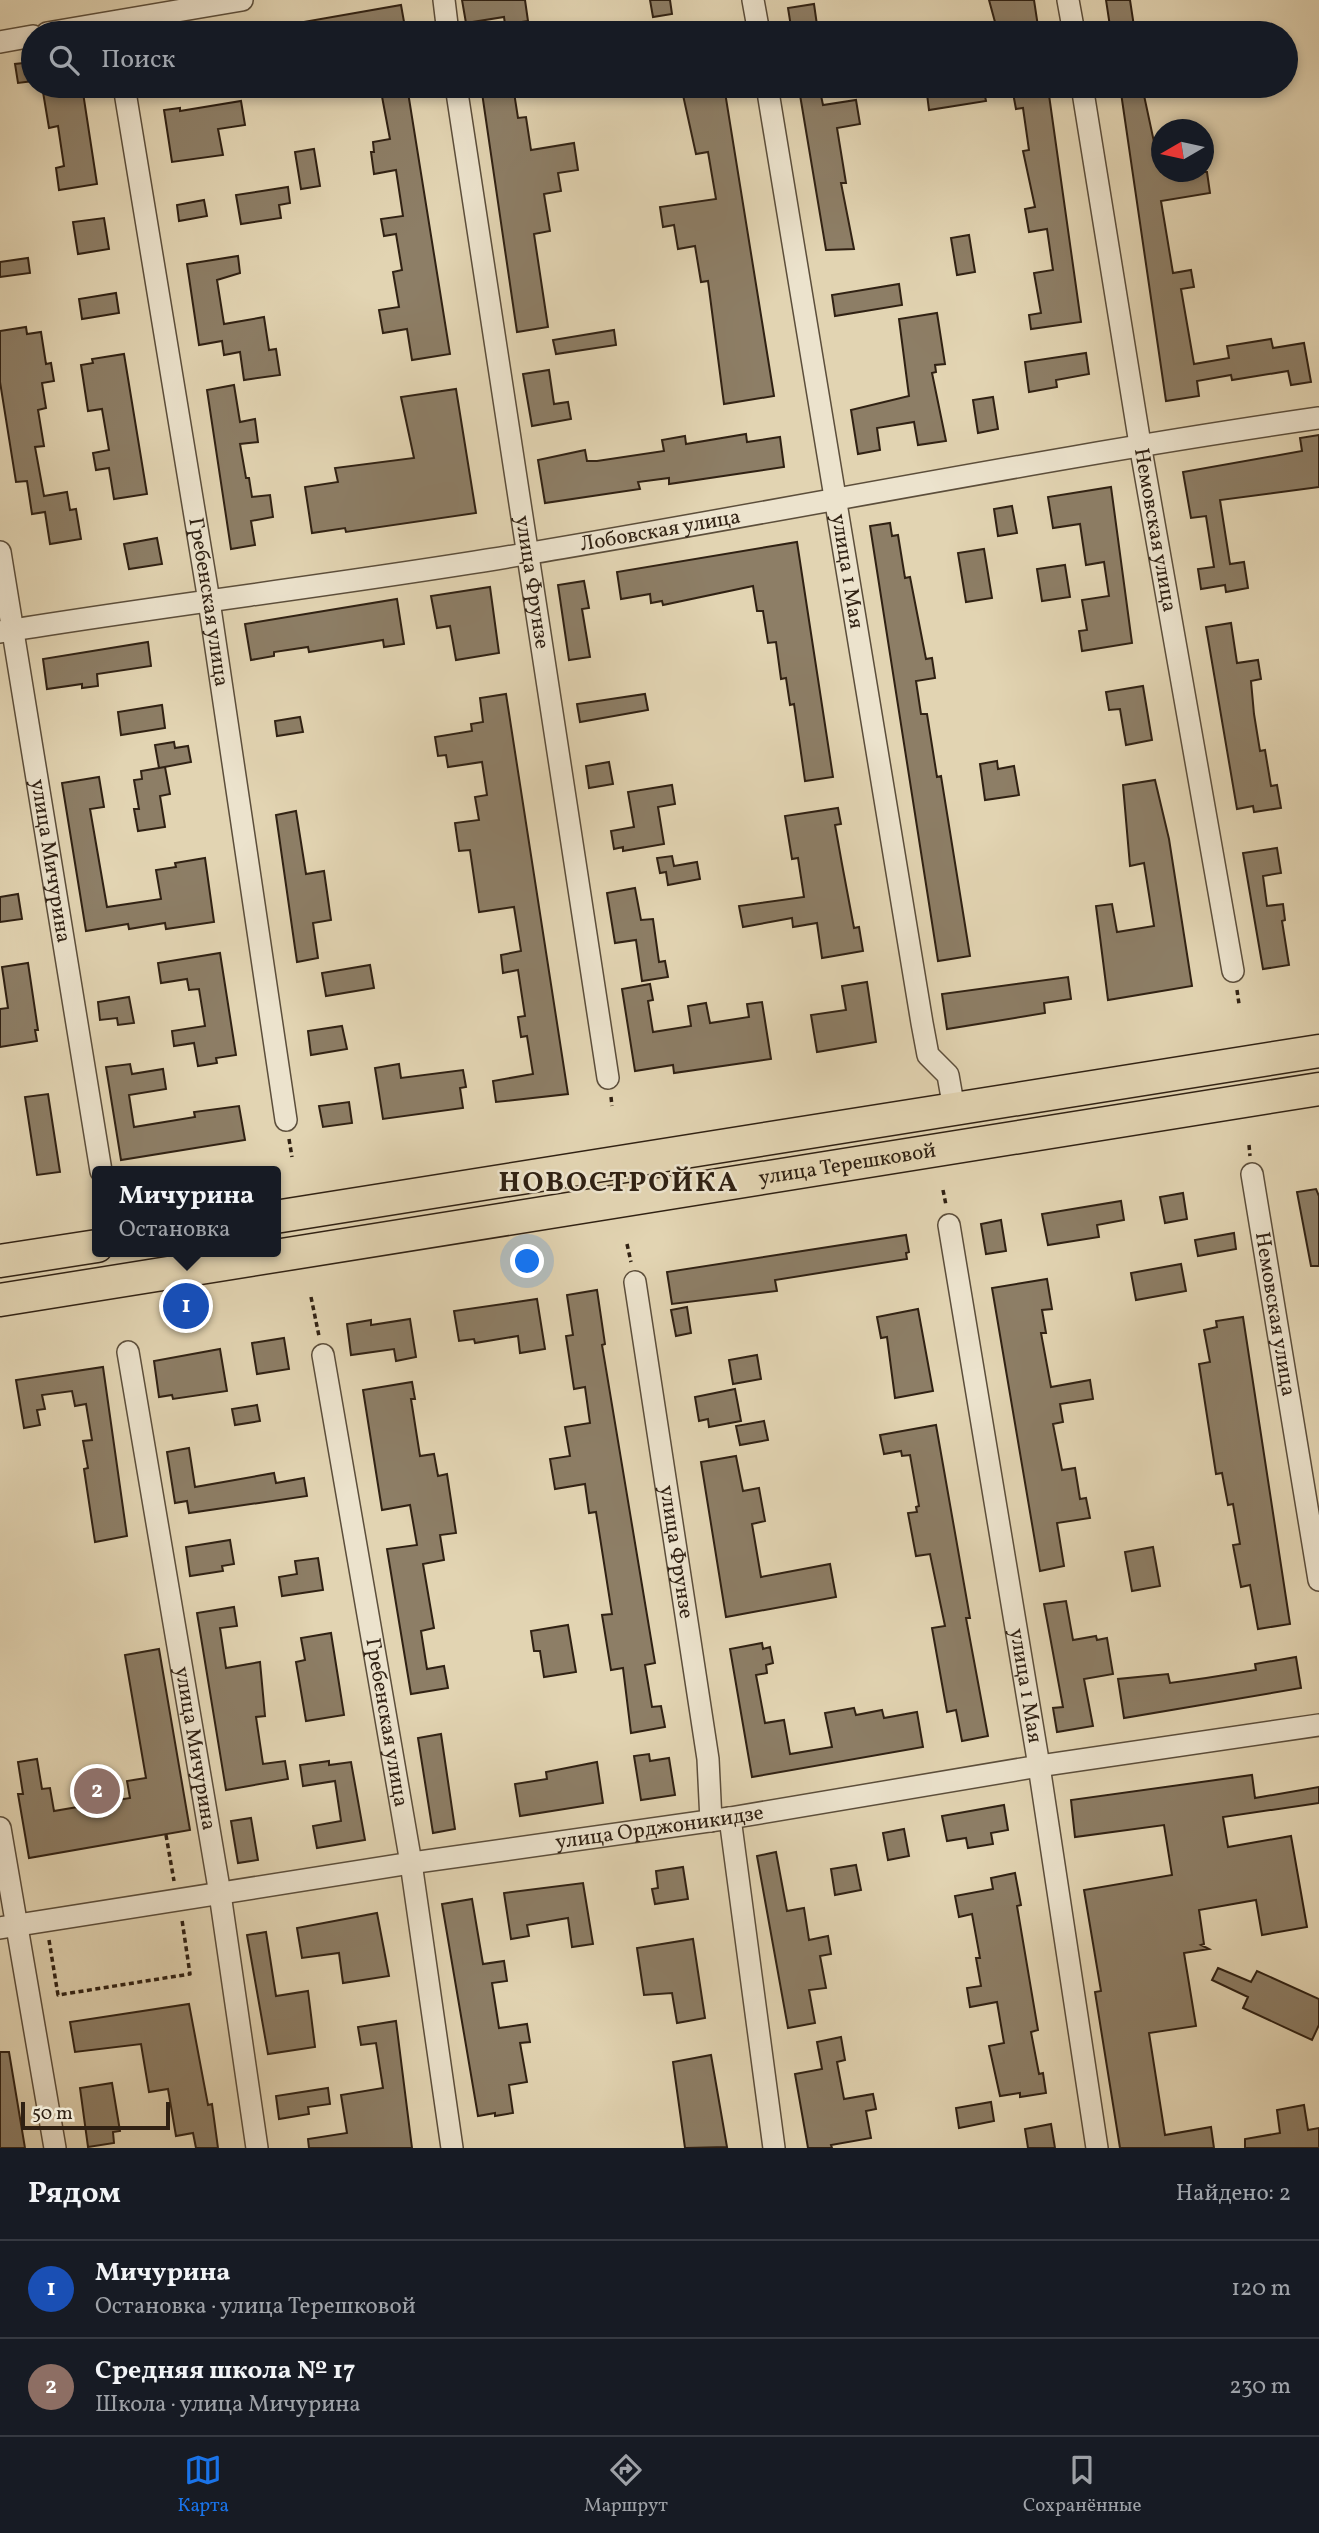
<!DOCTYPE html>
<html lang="ru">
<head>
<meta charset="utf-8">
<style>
	body { margin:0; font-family:Vollkorn,serif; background:#242831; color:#f1f3f6 }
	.compass { position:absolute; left:1151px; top:119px; width:63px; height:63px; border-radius:50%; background:#171b24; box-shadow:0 4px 10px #0003; rotate:261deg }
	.scale { position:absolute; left:21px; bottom:18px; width:149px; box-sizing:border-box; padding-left:7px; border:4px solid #302113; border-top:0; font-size:19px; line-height:24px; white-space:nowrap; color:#302113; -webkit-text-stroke:5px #ece3cd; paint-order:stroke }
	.you { position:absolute; left:528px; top:1262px; width:24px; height:24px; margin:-18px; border:5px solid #fff; border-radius:50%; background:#1a73e8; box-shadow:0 0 0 10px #1a73e833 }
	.badge { display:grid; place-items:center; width:46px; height:46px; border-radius:50%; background:#1a73e8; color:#fff; font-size:23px; font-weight:700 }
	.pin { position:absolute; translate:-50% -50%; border:4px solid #fff; box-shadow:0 2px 7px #0006 }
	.popup { position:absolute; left:92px; top:1166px; width:189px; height:91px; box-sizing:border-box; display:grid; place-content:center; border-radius:7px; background:#171b24; filter:drop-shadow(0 2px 5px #0005); font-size:23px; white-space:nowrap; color:#9ea1a6 }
	.popup b { font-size:26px; color:#f1f3f6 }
	.popup::after { content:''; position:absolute; left:50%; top:100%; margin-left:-14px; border:14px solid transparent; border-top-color:#171b24 }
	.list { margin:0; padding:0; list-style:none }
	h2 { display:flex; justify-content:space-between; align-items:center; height:91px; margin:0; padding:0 28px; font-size:30px }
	h2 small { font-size:23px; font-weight:400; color:#9ea1a6 }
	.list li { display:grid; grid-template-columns:46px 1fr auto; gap:21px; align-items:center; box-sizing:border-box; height:98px; padding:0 28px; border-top:2px solid #363941 }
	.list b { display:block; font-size:26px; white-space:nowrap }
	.list p { margin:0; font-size:23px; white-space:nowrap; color:#9ea1a6 }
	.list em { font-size:23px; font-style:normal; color:#9ea1a6 }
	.icon { flex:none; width:38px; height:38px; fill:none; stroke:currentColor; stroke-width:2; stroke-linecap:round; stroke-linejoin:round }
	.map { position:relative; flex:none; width:1319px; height:2148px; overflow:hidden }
	.search { position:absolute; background:#171b24; box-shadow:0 4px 10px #0003; left:21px; right:21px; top:21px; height:77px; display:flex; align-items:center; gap:18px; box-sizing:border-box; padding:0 24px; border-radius:38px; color:#9ea1a6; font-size:26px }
	.sheet { height:287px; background:#171b24 }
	nav { display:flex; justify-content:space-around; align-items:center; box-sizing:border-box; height:98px; border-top:2px solid #363941; background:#171b24; font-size:19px; color:#9ea1a6 }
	nav a { display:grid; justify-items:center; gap:4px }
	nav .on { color:#1a73e8 }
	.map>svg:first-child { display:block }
</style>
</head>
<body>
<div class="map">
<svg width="1319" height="2148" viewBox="0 0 1319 2148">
	<rect width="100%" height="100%" fill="#e2d4b2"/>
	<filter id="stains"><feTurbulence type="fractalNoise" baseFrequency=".00286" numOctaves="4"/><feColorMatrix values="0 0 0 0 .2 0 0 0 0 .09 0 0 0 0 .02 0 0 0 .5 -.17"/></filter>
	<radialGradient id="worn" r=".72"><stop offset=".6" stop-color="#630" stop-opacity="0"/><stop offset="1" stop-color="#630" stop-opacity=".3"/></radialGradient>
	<path fill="#8d7e66" stroke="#302113" stroke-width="2" d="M462,0h63l3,21 -7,1 1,6 -16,3 -2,-14 -38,6z
		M650,0h20l2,14 -19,3z
		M989,0h45l5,33h-41z
		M1106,0h24l5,33h-24z
		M814,4l4,28 -26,1 -4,-25z
		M401,5l5,28h-113l-1,-9z
		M33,62v19l-15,2 -3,-19z
		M42,86h40l15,98 -38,6 -3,-22 8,-2 -6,-40 -9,2z
		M380,86h27l43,268 -38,6 -5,-31 -24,4 -4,-23 20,-3 -6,-35 9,-2 -6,-36 -12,2 -3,-17 22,-3 -7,-46 -22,4 -3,-22h3l-1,-10 17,-3z
		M481,86h32l5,32 8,-1 5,33 43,-7 4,27 -20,3 3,18 -17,3 6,37 -16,3 14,93 -31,5z
		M681,86h43l50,310 -50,8 -16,-123 -7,1 -6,-36 -17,3 -4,-24 -11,2 -3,-20 56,-8 -8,-47 -12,2z
		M819,86l4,19 33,-5 4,24 -23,4 9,55h-5l13,66 -28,1 -27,-161z
		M926,86h57l3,15 -57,9z
		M1120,86h22l12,56 7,-1v31h46l3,21 -49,8 12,72 18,-3 3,17 -13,2 13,75 35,-6 -2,-12 44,-7 2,9 31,-5 7,39 -20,3 -3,-14 -56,9 -1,-5 -34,6 2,15 -33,5z
		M1048,88l33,234 -50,7 -2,-14 12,-2 -7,-40 19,-3 -6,-41 -18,3 -4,-23 10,-2 -12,-56 6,-1 -6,-42 -7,1 -3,-16z
		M241,101l4,24 -27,4 5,26 -51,7 -8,-52 16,-2v3z
		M314,149l6,37 -19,3 -6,-37z
		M288,187l2,16 -11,2 2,13 -40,6 -5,-29z
		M204,200l3,16 -28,5 -2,-16z
		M104,218l5,31 -31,5 -5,-32z
		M969,235l6,37 -18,3 -6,-37z
		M238,256l2,17 -23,7 7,44 40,-7 5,33 7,-1 4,26 -36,5 -4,-28 -16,3 -2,-14 -23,4 -12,-81z
		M28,258l2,15 -30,4v-15z
		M899,284l3,21 -67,11 -3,-21z
		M116,293l3,20 -37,6 -3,-20z
		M937,313l8,51 -10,1 1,7 -4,1 14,68 -28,4 -4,-23 -37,6 3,22 -22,4 -7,-44 58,-14 -10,-77z
		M26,327l1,7 14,-2 5,32 5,-1 3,18 -12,2 4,25 -8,2 6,36 -9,1 9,49 23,-4 3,18 6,-1 5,30 -31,5 -5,-32 -13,2 -5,-33 -11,1 -16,-100v-51z
		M614,330l2,15 -60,9 -3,-14z
		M1086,353l3,21 -33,6 1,7 -28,5 -4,-30z
		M124,354l23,140 -33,5 -5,-31 -13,2 -3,-17 16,-3 -7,-41 -14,2 -7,-46 12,-2 -1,-4z
		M549,370l5,34 14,-2 3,17 -39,7 -9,-52z
		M234,385l6,37 15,-3 3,23 -18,2 6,34h3l3,19 18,-2 3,22 -22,4 4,24 -24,4 -24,-159z
		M456,389l20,124 -130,19 -1,-4 -33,5 -7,-46 33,-5 -3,-14 79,-10 -13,-61z
		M993,397l5,32 -20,4 -5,-33z
		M746,434l1,8 33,-5 4,30 -115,17v-6l-31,4 2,7 -95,14 -7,-43 47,-10 2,11h10l67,-10 -2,-11 23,-4 1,8z
		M1319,435v52l-99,13 10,64 14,-2 4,26 -22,4 -1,-7 -24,4 -3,-20 16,-2 -8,-51 -15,2 -8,-46 119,-21 -2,-13z
		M1111,487l21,156 -50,8 -3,-20 8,-1 -5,-30 27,-4 -5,-34 -18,3 -6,-41 -27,4 -5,-31z
		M1012,506l5,27 -19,3 -4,-27z
		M890,523l2,13 6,-1 7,43 5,-1 16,82 6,-1 3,20 -19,3 5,33h6l10,63 4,-1 29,180 -32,5 -68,-435z
		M157,538l5,26 -33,5 -5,-25z
		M797,542l36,235 -28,4 -11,-77 -4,1 -4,-27 -5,1 -5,-37 -8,1 -5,-32h-6l-4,-25 -90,19 -1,-4 -11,2 -1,-9 -29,5 -4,-27z
		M984,549l8,49 -26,4 -8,-49z
		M1065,565l5,32 -28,4 -5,-32z
		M584,581l5,27 -7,1 8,48 -21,3 -11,-75z
		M490,587l9,66 -43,7 -6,-34 -13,2 -6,-32z
		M397,599l7,45 -20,3 -1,-7 -74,12 -1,-5 -34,5v4l-23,4 -6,-36z
		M1231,623l6,40 21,-3 3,19 -10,2 3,33 6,37 5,-1 6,36 6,-1 4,23 -27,4 -1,-6 -16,3 -31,-182z
		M148,642l3,24 -54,8 1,12 -16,2v-4l-35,5 -4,-30z
		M1143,686l9,54 -26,5 -6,-36 -11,1 -3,-18z
		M506,694l62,400 -72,8 -3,-21 40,-7 -6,-38 -6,1 -3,-20 7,-1 -7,-46 -15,3 -2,-18 20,-4 -7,-44 -35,5 -9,-62 -11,1 -4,-28 24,-3 -4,-23 12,-2 -5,-33 -34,5 -2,-12 -8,1 -3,-19 37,-6 -1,-7 12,-2 -3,-24z
		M645,694l3,16 -68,12 -3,-18z
		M162,705l3,23 -44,7 -3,-23z
		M300,717l3,15 -26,4 -2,-15z
		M174,742l1,6 13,-2 3,16 -32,6 -4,-23z
		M997,761l1,8 16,-3 5,29 -34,5 -5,-36z
		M609,762l4,22 -24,4 -3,-22z
		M165,767l5,27 -10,2 5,31 -27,4 -4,-22h5l-5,-29 8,-1 -1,-8z
		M99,777l5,30 -14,2 17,98 54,-8 -5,-29 20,-3 -1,-4 30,-5 9,64 -48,7 -1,-6 -36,6 -1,-5 -42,7 -24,-148z
		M1155,780l14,59 23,147 -84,14 -12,-94 16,-2 5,28 37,-6 -10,-63 -14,3 -7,-81z
		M672,785l3,19 -17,3 6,37 -41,7v-4l-9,2 -3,-18 23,-4 -6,-35z
		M838,808l3,16 -6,1 7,39 12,64 5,-1 4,24 -41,7 -5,-35 -24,4 -1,-9 -49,9 -4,-21 65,-9 -6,-39 -6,1 -7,-43z
		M296,811l10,63 18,-3 7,49 -18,3 5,35 -21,4 -21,-147z
		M1277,848l4,25 -18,3 4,30 16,-2 2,16 -3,1 7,44 -26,4 -20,-116z
		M672,856l2,10 23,-4 3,17 -32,6 -2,-13 -6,1 -3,-15z
		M635,888l6,32 12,-1 6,43 6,-1 3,16 -26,4 -6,-41 -21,3 -8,-50z
		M18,894l4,25 -22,3v-25z
		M220,953l16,102 -20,3 1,5 -19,3 -4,-23 -20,3 -2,-15 33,-5 -6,-37 -10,1 -2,-11 -26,4 -3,-20z
		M28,963l10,67h-3l2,11 -37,6v-38l8,-1 -6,-41z
		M370,965l4,23 -48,8 -4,-23z
		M1068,977l3,22 -27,4 1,10 -98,16 -5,-35z
		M867,982l9,60 -59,10 -6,-37 35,-5 -4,-24z
		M650,984l3,16 -5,1 5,31 38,-6 -3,-20 18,-3 4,20 39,-6 -2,-13 15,-2 9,57 -97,14 -1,-8 -38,6 -13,-82z
		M129,997l5,26 -16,2 -1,-7 -17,2 -2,-18z
		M342,1026l5,23 -36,6 -3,-24z
		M130,1064l2,10 31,-5 3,20 -37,6 5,32 61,-10 -1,-5 45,-6 6,34 -124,20 -15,-93z
		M399,1064l2,14 62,-8 3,17 -6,1 3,20 -80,11 -8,-51z
		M48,1094l12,78 -23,3 -12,-78z
		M349,1102l3,21 -29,4 -4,-21z
		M1316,1189l3,7v70h-8l-14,-74z
		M1183,1193l4,26 -22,4 -5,-26z
		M1121,1201l3,19 -27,5 2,12 -51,8 -6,-31z
		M1001,1220l5,31 -20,3 -5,-30z
		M1234,1233l2,16 -38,7 -3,-16z
		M906,1235l3,17 -3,1 1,6 -132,21 2,11 -105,13 -5,-32z
		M1181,1264l5,27 -50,9 -5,-27z
		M1047,1279l5,30 -10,1 4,23h-5l10,54 39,-7 3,19 -33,5 3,18 -10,2 9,46 13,-2 5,31 6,-1 4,20 -33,5 7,43 -24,5 -48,-283z
		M597,1290l8,54 -3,1 53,318 -10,2 7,42 9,-1 4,21 -34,6 -8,-65 -12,2 -9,-55 10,-1 -16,-102 -7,1 -4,-29 -30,5 -5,-30 20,-3 -5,-29 25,-4 -5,-36 -11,2 -8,-53 7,-1 -6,-40z
		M537,1299l8,50 -25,4 -2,-17 -43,7 -1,-4 -15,2 -5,-30z
		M687,1307l4,26 -15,3 -5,-26z
		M918,1309l15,82 -38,7 -8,-61 -6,1 -4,-21z
		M1243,1317l47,307 -32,5 -8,-44 -9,2 -8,-42 7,-1 -7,-40 -5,1 -6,-32 -6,1 -17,-110 11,-2 -6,-32 13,-3 -1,-6z
		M410,1319l6,38 -20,4 -2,-12 -43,6 -4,-31 24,-4v5z
		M284,1338l5,31 -32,5 -5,-31z
		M220,1349l7,42 -54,8 -1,-4 -13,2 -5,-36z
		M757,1355l4,24 -28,5 -4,-24z
		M103,1367l24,169 -32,6 -11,-73 4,-1 -5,-27 9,-1 -6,-36 -11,2 -3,-15 -30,4 3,14 -8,1 3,15 -16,3 -8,-48z
		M412,1382l3,17h-4l9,57 14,-2 4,22 9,-2 9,59 -16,2 4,25 -21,4 11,64 -13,3 6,38 17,-3 4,22 -37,6 -24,-145 30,-4 -7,-40 -28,5 -19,-120z
		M735,1389l6,32 -32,6 -1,-8 -9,2 -4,-24z
		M257,1405l3,16 -25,4 -3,-16z
		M764,1421l4,19 -28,5 -4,-19z
		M936,1425l34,193h-4l22,118 -26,5 -6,-31 -9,2 -15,-84 13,-2 -15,-72 -14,2 -8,-43 9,-1 -1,-5 3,-1 -9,-51 -8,1 -1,-5 -17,3 -4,-19z
		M189,1448l6,39 79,-14 2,10 28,-5 3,18 -118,17 -2,-12 -12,2 -8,-51z
		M736,1456l7,35 16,-3 6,33 -13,3 9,53 69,-13 6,33 -110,20 -25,-155z
		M230,1540l4,24 -12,2 1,5 -33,5 -4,-29z
		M1153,1547l7,39 -28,5 -7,-39z
		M318,1558l5,32 -41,6 -3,-19 18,-3 -2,-13z
		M1066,1601l7,39 23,-4 1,4 10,-2 6,36 -29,5 9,47 -36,6 -4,-24 10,-1 -19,-103z
		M234,1607l3,19 -17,2 6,40 34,-6 5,54 -9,1 7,47 22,-3 3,18 -62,11 -29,-177z
		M568,1625l8,47 -32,5 -4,-26h-6l-3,-20z
		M331,1633l13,82 -38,6 -10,-59 9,-2 -4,-22z
		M762,1643l1,6 7,-2 3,16 -7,2 1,8 -11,2 9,48 19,-3 6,34 42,-7 -7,-34 29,-5 2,7 26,-5 2,8 33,-6 6,35 -171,30 -22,-128z
		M159,1649l31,181 -161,28 -11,-64h5l-5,-32 19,-3 5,30 8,-1 4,23 76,-13 -3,-17 19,-3 -21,-123z
		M1296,1657l5,31 -177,30 -6,-39 50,-5 2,9 36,-5 50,-8 -1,-6z
		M441,1734l14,95 -22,4 -15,-95z
		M649,1754l1,7 19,-3 6,37 -34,5 -7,-44z
		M329,1761v4l22,-3 14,78 -48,8 -4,-22 28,-5 -6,-40 -32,5 -3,-21z
		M597,1762l6,41 -83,13 -5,-32 32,-5 -1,-7z
		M1252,1775l3,23 64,-11v16l-96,14 5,30 63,-11 16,91 -45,8 -6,-35 -57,10 5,34 -3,1 8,4 -25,4 12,73 -47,7 16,102 46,-8 3,21h-94l-25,-156 6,-1 -17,-101 88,-15 -8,-50 -89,12 -4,-37z
		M1004,1805l4,25 -17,3 2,11 -25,4 -2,-10 -19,3 -5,-25z
		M251,1818l7,42 -20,3 -7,-42z
		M904,1829l5,27 -21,4 -5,-27z
		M776,1852l11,59 17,-3 5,32 19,-4 3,18 -11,2 6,32 -17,2 6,33 -27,5 -31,-172z
		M856,1865l5,25 -26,5 -4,-26z
		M683,1867l5,32 -33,5 -3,-15 6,-1 -2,-17z
		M1015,1873l6,32 -4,1 21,124 -7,2 8,42 4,-1 3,20 -26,4v-4l-20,3 -11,-50 15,-3 -7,-41 -27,5 -3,-19 14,-2 -5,-28h4l-8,-44 -13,3 -4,-21 38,-7 -2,-11z
		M583,1883l10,61 -21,3 -4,-29 -41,7 2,11 -18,3 -7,-46z
		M472,1899l11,65 21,-3 3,20 -15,2 7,45 28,-4 3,18 -10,1 7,39 -18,3 4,28 -18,3v-3l-17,3 -36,-212z
		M377,1913l12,63 -46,7 -4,-30 -37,5 -5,-30z
		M266,1932l10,64 32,-5 7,56 -47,7 -21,-119z
		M693,1939l12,79 -28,5 -5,-30 -28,2 -7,-47z
		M1218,1968l33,14 6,-11 62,28v26l-7,15 -69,-32 5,-11 -36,-17z
		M189,2004l19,101 4,-1 6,44h-22l-3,-15 -17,3 -8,-47 -19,3 -8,-48 -66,8 -5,-30z
		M396,2021l16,127h-103l-1,-9 39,-6 -6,-38 42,-7 -7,-45 -15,2 -3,-18z
		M841,2037l4,23 -8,2 7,37 29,-5 3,15 -10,2 5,27 -40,7 1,3h-24l-13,-74 27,-5 -5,-27z
		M0,2052h9l16,96h-25z
		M711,2055l16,92 -42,1 -12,-86z
		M112,2083l8,48 -7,1 1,11 -26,4 -8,-59z
		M328,2088l2,16 -22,3 1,7 -30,5 -3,-23z
		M991,2102l3,19 -35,7 -3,-20z
		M1304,2105l4,25 11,-2v20h-74v-9l35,-6 -3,-23z
		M1051,2124l4,24h-27l-3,-19z"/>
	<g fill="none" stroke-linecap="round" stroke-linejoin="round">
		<g stroke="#5c4e3b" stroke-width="24">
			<g id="minor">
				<path d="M444,0l4,33"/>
				<path d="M753,0l6,33"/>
				<path d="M1068,0l6,33"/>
				<path d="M47,33l195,-33"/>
				<path d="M0,42l33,-6"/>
				<path id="s1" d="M124,86l85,515 77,519"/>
				<path id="s2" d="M456,86l152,992"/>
				<path id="s3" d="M767,86l155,937 6,32 20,20 6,34"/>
				<path id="s4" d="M1082,86l58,358 93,527"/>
				<path id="s5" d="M0,552l101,619"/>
				<path id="s6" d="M0,632c177,-29 355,-49 531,-79 263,-44 524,-97 788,-135"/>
				<path id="s7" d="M1252,1174l67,406"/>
				<path id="s8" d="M949,1225l90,541 58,382"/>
				<path id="s9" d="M635,1282l73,477 3,62"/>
				<path id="s10" d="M128,1352l92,542 37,254"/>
				<path id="s11" d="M323,1355l88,508 41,285"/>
				<path d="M730,1818l44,330"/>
				<path d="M0,1828l55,320"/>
				<path id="s12" d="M0,1928l411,-65 319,-45 309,-52 280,-41"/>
			</g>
		</g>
		<g stroke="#302113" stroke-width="35">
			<g id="primary">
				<path d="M275,1217l1044,-166"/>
				<path d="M0,1261l97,-15"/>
				<path id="s13" d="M0,1300l1319,-211"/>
			</g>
		</g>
		<path stroke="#302113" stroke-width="3.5" stroke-dasharray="5 3.5" stroke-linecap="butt" d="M1237,990l2,14
			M611,1097l1,9
			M289,1139l3,18
			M1249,1145l1,11
			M943,1190l3,15
			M627,1244l4,18
			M311,1297l8,39
			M166,1835l8,46
			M49,1940l9,55 132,-21 -8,-54"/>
		<use href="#minor" stroke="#ece3cd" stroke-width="21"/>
		<use href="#primary" stroke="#e2d4b2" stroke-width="32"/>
	</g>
	<g text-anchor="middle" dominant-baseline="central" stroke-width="5" stroke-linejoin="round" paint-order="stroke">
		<g font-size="21" fill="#302113" stroke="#ece3cd">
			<text stroke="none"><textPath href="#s4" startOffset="450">Немовская улица</textPath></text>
			<text stroke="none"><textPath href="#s6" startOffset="668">Лобовская улица</textPath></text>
			<text stroke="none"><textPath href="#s3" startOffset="492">улица 1 Мая</textPath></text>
			<text stroke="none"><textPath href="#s2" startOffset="502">улица Фрунзе</textPath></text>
			<text stroke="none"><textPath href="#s1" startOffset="523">Гребенская улица</textPath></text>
			<text stroke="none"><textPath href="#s5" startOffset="313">улица Мичурина</textPath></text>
			<text stroke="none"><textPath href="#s13" startOffset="858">улица Терешковой</textPath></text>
			<text stroke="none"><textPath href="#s7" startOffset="142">Немовская улица</textPath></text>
			<text stroke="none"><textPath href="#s9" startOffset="273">улица Фрунзе</textPath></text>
			<text stroke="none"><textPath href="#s8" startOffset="467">улица 1 Мая</textPath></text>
			<text stroke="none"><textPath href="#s11" startOffset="373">Гребенская улица</textPath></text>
			<text stroke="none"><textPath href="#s10" startOffset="402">улица Мичурина</textPath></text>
			<text stroke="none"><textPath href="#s12" startOffset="667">улица Орджоникидзе</textPath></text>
		</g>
		<g font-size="28" font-weight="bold" letter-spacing="2" fill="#302113" stroke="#ece3cd">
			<text x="619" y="1183">НОВОСТРОЙКА</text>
		</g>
	</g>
	<rect width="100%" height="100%" filter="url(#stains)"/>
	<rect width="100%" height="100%" fill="url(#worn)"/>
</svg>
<svg class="compass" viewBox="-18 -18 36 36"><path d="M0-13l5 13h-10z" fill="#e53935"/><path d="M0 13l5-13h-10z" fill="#9ea1a6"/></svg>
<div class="scale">50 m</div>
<div class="you"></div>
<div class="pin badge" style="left:186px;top:1306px;background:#1a4fb4">1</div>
<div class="popup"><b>Мичурина</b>Остановка</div>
<div class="pin badge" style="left:97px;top:1791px;background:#8d6e63">2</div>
<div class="search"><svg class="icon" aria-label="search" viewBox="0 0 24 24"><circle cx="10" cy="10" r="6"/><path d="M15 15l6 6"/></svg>Поиск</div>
</div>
<section class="sheet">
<h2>Рядом<small>Найдено: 2</small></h2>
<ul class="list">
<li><span class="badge" style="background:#1a4fb4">1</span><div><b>Мичурина</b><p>Остановка · улица Терешковой</p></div><em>120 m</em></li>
<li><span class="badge" style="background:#8d6e63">2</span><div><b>Средняя школа № 17</b><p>Школа · улица Мичурина</p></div><em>230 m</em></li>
</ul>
</section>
<nav>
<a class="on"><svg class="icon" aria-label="map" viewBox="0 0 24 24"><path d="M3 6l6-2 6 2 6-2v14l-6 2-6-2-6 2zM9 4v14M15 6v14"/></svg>Карта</a>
<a><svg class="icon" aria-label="directions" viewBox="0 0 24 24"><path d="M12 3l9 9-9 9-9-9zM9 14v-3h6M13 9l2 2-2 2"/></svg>Маршрут</a>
<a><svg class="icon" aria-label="saved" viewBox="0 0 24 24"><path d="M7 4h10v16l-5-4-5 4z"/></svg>Сохранённые</a>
</nav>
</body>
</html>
